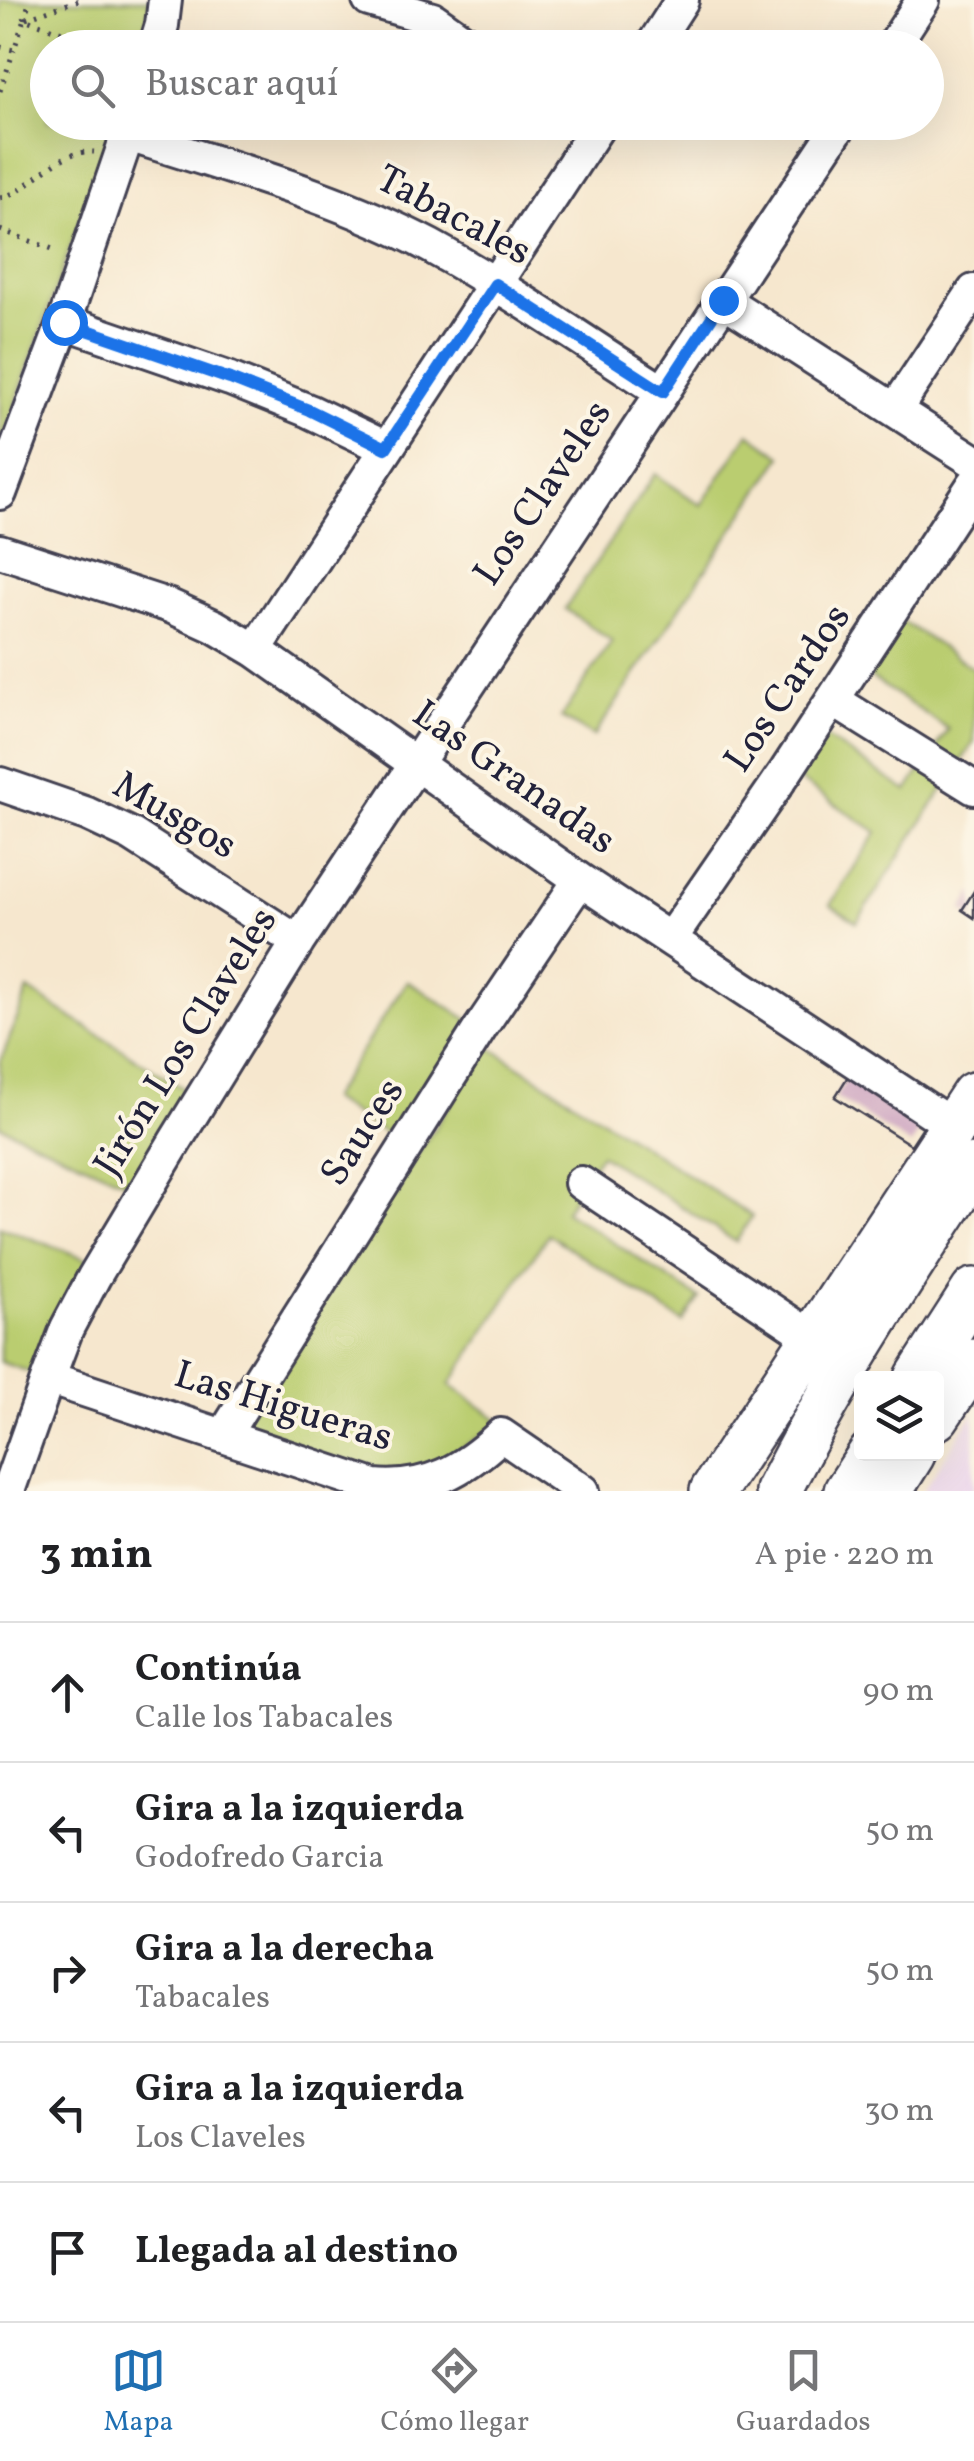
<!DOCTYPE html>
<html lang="es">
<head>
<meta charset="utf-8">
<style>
	body { margin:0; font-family:Vollkorn,serif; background:#f6f6f6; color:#202124 }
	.controls { position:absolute; right:30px; bottom:30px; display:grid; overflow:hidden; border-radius:10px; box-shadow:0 10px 40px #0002 }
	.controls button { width:90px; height:90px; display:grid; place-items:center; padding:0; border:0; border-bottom:2px solid #e0e0e0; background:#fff; color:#202124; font:50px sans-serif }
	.stop { position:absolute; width:30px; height:30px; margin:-22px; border:8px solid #1a73e8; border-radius:50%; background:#fff }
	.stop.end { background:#1a73e8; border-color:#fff; box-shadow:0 2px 10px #0008 }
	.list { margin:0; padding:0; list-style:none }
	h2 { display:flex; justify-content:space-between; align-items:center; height:130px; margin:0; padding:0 40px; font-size:42px }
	h2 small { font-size:32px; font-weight:400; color:#757577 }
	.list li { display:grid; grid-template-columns:65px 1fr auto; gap:30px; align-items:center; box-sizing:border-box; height:140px; padding:0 40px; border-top:2px solid #e0e0e0 }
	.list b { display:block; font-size:38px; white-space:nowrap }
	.list p { margin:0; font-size:32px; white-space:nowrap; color:#757577 }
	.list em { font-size:32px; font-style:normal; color:#757577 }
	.icon { flex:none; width:55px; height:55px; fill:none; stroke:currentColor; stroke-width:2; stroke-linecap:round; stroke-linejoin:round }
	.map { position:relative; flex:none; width:974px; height:1491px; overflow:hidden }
	.search { position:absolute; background:#fff; box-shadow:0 10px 40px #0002; left:30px; right:30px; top:30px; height:110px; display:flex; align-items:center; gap:25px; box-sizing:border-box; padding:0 35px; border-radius:55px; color:#757577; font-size:38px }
	.sheet { height:830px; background:#fff }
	nav { display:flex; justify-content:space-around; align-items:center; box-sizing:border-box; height:140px; border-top:2px solid #e0e0e0; background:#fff; font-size:28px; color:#757577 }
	nav a { display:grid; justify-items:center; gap:5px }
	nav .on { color:#1f6fb2 }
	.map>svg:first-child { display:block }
</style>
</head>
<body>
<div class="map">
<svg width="974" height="1491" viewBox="0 0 974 1491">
	<rect width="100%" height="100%" fill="#fcf5e5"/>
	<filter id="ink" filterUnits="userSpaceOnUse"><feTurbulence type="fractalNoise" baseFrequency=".01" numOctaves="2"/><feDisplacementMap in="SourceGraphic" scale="20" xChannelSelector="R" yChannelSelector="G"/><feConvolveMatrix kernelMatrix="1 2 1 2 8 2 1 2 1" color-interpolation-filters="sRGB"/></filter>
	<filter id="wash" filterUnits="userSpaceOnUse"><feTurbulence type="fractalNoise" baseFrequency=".0048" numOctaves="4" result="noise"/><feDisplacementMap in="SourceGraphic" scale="40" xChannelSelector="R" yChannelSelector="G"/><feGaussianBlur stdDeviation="2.25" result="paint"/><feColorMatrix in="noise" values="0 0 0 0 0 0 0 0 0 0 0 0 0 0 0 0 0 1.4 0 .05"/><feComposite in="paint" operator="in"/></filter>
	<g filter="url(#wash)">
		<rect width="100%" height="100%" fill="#f6e7ce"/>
		<path fill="#e9d2ed" d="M974,1413v78h-51z"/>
		<path fill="#bacd70" stroke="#6e7856" stroke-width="2.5" d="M0,0h151l-10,47 -93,1v74l66,1 -114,325z
			M749,433l33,23 -188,280 -33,-18 51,-77 -47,-32 90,-135 46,31z
			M890,613l84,56v73l-117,180 -27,-17 47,-73 -91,-61 27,-42 94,62 41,-62 -93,-62z
			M407,981l65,41 -76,118 -66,-41z
			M28,990l173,110 -56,91 -145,-65v-63z
			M488,1046l264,170 -16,26 -136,-88 -35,57 134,87 -16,24 -135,-88 -98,151 52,37 -89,58 -160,-42 -11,-17z
			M0,1227l101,37 -53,114 -48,-16z"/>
		<g id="blocks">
			<path fill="#cba1bf" d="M974,891v27l-12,-8z
				M852,1070l76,49 -17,26 -76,-48z"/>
		</g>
	</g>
	<g filter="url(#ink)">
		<use href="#blocks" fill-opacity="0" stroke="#424051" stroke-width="2.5"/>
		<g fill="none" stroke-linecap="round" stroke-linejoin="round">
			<g stroke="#424051" stroke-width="38">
				<path id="street" d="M369,0l64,19 41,29
					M155,48l7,-23 3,-25
					M651,48l31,-48
					M892,48l31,-48
					M129,135c101,33 207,61 301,111 80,44 156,97 233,146
					M723,300l251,161
					M64,322l166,57 79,32 77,37
					M895,410l79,-119
					M0,493l64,-171 68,-200
					M0,551l170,55 44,20 41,24 325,230 373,246
					M255,650l346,-528
					M833,700l141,88
					M0,784l87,30 45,21 166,107
					M671,938l115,-167 188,-287
					M581,1183l232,155
					M48,1378l19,-50 27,-51 82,-137 122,-198 544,-820
					M224,1435l257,-408 99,-147
					M8,1491l40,-113 326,108c53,5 90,-16 127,-51l82,56"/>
			</g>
			<g stroke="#424051" stroke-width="50">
				<path id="secondary" d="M918,1378l56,-87
					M936,1417l38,-56
					M713,1491l261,-396
					M778,1491c57,-113 127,-218 196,-324
					M847,1491l24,-37
					M889,1491l23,-37"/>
			</g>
			<path stroke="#424051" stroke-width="5" stroke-dasharray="2.5 8" stroke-linecap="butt" d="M26,18l53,-18
				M24,19l6,-19
				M0,47l14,3 10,-31 85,29
				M0,91l14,-41
				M0,198c35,-9 54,-49 94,-46
				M0,230l58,21"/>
			<use href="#street" stroke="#fff" stroke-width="32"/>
			<use href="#secondary" stroke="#fff" stroke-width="45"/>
		</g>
	</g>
	<g fill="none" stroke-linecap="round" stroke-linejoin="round" filter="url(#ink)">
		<path stroke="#1a73e8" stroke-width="12" d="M64,322l166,57 79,31 77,38 109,-164 168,108 60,-92"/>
	</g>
	<g text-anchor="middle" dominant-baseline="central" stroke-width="8" stroke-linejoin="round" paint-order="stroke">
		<g font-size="40" fill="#22223b" stroke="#fcf5e5">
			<text transform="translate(453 217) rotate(28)">Tabacales</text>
			<text transform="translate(544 494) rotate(-56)">Los Claveles</text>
			<text transform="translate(789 689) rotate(-56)">Los Cardos</text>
			<text transform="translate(513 779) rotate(35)">Las Granadas</text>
			<text transform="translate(174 817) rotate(30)">Musgos</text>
			<text transform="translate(187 1043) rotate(-58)">Jirón Los Claveles</text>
			<text transform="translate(364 1133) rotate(-57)">Sauces</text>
			<text transform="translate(283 1408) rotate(17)">Las Higueras</text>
		</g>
	</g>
</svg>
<div class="controls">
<button><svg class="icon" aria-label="layers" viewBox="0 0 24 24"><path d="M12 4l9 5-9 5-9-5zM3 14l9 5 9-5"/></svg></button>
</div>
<div class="stop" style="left:64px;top:322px"></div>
<div class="stop end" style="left:723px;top:300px"></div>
<div class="search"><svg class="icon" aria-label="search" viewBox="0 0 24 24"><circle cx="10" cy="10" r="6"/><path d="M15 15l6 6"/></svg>Buscar aquí</div>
</div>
<section class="sheet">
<h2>3 min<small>A pie · 220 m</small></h2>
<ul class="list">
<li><svg class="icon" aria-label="ahead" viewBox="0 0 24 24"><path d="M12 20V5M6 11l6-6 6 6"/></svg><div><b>Continúa</b><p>Calle los Tabacales</p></div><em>90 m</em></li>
<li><svg class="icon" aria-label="left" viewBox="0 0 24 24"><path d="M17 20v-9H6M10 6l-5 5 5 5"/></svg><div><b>Gira a la izquierda</b><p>Godofredo Garcia</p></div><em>50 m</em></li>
<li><svg class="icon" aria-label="right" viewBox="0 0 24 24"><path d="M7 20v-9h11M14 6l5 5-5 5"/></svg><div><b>Gira a la derecha</b><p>Tabacales</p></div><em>50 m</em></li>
<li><svg class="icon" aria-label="left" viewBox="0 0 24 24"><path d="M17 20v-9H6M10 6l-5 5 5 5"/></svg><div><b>Gira a la izquierda</b><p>Los Claveles</p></div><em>30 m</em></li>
<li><svg class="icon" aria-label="arrive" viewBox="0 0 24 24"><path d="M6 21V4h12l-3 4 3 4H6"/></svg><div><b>Llegada al destino</b></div></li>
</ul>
</section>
<nav>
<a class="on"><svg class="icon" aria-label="map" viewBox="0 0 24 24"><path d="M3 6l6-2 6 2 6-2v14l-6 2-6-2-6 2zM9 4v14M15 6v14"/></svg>Mapa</a>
<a><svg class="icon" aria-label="directions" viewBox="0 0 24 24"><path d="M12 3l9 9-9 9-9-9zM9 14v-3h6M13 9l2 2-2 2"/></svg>Cómo llegar</a>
<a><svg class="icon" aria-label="saved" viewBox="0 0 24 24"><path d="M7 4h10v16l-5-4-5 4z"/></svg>Guardados</a>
</nav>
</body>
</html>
